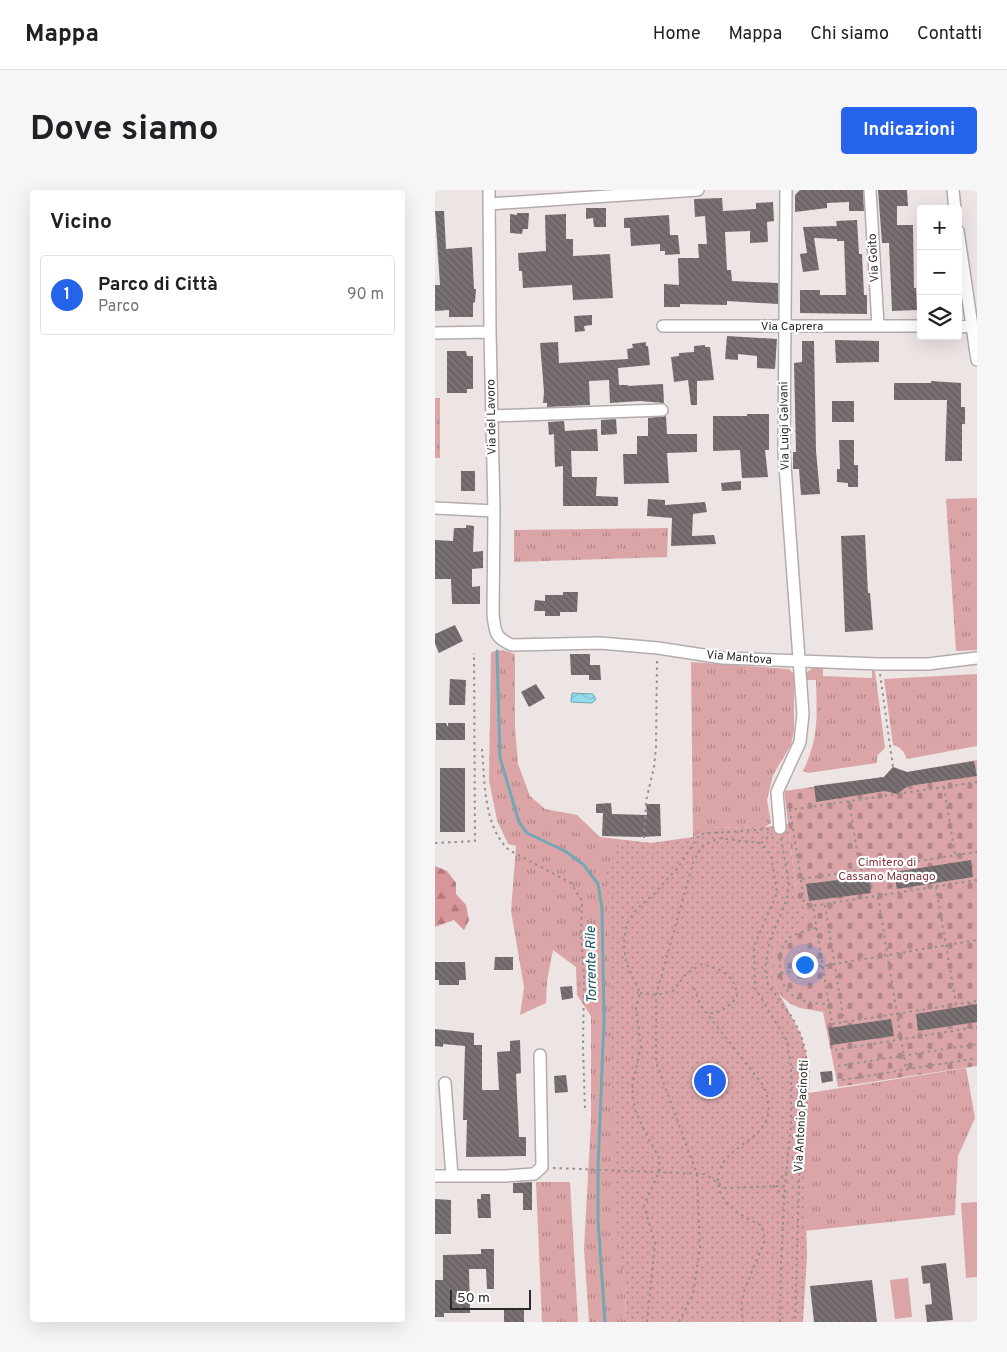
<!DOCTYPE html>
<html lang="it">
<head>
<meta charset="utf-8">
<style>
	body { margin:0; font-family:Overpass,sans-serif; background:#f6f6f6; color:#202124 }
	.controls { position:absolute; right:15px; top:15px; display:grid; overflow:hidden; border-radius:5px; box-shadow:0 5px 20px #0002 }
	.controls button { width:45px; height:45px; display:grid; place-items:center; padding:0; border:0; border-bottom:1px solid #e0e0e0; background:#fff; color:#202124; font:25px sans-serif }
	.scale { position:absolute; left:15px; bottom:12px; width:81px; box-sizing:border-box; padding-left:5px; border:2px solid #2c2929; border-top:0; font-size:14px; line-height:18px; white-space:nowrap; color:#2c2929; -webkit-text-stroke:4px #fff; paint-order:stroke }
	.you { position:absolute; left:369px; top:774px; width:18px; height:18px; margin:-12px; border:4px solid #fff; border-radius:50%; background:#1a73e8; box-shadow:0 0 0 8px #1a73e833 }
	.badge { display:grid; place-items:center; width:32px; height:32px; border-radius:50%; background:#2563eb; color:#fff; font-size:16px; font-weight:700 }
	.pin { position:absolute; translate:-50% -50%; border:2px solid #fff; box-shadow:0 1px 5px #0006 }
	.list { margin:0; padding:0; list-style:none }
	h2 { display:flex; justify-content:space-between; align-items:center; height:65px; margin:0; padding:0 20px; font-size:21px }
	h2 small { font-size:16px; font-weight:400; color:#757577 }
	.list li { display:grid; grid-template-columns:32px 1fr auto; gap:15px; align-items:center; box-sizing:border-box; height:80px; margin:0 10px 10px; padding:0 10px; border:1px solid #e0e0e0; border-radius:5px }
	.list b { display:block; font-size:19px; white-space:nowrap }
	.list p { margin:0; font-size:16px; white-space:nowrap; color:#757577 }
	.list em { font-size:16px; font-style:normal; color:#757577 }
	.icon { flex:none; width:28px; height:28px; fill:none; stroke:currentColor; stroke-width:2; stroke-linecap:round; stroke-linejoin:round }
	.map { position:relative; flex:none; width:542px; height:1132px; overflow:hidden; border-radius:5px }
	header { display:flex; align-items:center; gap:30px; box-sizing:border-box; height:70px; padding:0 25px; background:#fff; border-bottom:1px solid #e0e0e0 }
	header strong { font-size:24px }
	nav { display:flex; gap:28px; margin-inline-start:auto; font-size:18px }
	.intro { display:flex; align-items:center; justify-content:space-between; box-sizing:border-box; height:120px; padding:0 30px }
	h1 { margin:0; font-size:35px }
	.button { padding:12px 22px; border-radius:5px; background:#2563eb; color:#fff; font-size:18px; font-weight:700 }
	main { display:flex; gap:30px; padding:0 30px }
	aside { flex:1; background:#fff; border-radius:5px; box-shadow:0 5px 20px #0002 }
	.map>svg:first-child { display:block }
</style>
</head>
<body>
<header>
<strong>Mappa</strong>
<nav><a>Home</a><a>Mappa</a><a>Chi siamo</a><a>Contatti</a></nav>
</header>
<div class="intro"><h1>Dove siamo</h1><a class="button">Indicazioni</a></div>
<main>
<aside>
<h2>Vicino<small></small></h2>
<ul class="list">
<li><span class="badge">1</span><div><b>Parco di Città</b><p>Parco</p></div><em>90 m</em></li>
</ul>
</aside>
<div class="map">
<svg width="542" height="1132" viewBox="0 0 542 1132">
	<defs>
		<pattern id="grass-tufts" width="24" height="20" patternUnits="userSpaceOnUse" patternTransform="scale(1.25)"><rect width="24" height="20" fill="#dba5a8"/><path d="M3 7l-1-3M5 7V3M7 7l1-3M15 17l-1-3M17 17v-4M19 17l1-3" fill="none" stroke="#b28689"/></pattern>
		<pattern id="forest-firs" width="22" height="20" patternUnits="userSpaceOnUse" patternTransform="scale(1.25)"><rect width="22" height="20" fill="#d7969a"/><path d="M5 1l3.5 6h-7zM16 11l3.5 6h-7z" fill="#af7a7e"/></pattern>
		<pattern id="cemetery-stones" width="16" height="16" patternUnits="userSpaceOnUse" patternTransform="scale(1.25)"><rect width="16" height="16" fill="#dba5a8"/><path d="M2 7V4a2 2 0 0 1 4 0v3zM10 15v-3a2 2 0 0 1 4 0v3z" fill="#b28689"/></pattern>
		<pattern id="park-dots" width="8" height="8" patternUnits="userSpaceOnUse" patternTransform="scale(1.25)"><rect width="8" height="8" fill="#dba5a8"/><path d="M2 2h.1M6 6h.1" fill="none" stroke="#b28689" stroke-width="1.8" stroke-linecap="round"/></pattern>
		<pattern id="water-waves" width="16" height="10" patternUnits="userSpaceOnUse" patternTransform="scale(1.25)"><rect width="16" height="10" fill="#92ddee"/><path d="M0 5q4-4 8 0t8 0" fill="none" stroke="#7ebecc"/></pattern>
		<pattern id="building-back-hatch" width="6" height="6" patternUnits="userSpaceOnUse" patternTransform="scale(1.25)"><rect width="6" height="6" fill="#797171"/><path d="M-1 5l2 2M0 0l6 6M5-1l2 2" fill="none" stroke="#635d5d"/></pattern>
	</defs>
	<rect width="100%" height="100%" fill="#ede4e4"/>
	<path fill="url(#grass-tufts)" d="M0,208h5v60h-5z
		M542,308v152l-21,1 -10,-152z
		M233,338l-1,29 -153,5v-32z
		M68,460l12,4v74l3,36 12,32 15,13 32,6 23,22 51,6 -26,445 1,34h-37l-5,-73 7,-128v-105l-14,-21 -1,-28 -23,-17 -6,31 -1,22 -26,12 4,-28 -13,-76 5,-65 -8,-2 -11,-24 -8,-40 2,-128z
		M256,472l98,7 5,5v57l-3,14 -18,30 -6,25 4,23 -6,4 -57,1 -15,9z
		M379,477l9,1v8l49,2v-8l3,1 10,77 -8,8v7l-69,10 -5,-2c16,-34 14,-54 13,-91h-10l1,-8z
		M542,484v72l-70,13c-3,-7 -7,-13 -14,-14l-9,-66z
		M531,878l9,50 -17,38 -3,59 -151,16v-76l5,-62z
		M101,992h34l8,140h-36z"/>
	<path fill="url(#forest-firs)" d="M0,676l12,5 9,12v11l10,11 3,15 -5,10 -10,-10 -19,7z"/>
	<path fill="url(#cemetery-stones)" d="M542,570v306l-139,21 -15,-75 -23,-4 -9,-4 -8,-6 -6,-9 -6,-18 4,-26 23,-40 -14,-114 100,-14 9,-10 14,5z"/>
	<path fill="url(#park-dots)" d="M353,634l10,81 6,1v13l-29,26 -4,26 6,18 24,46 9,34 -1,24 -5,56 3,107 -4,66h-177l-1,-34 -10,-75 -8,-344 14,-29 30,3 42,-6 5,-7 10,-2 57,-1z"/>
	<path fill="#dba5a8" d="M542,1012v75l-11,1 -5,-75z
		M473,1088l4,39 -17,2 -5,-39z"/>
	<path fill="url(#water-waves)" stroke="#73a7b3" d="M137,503l21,1 3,5 -4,4 -21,-1z"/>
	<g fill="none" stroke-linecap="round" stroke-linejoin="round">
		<path stroke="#73a7b3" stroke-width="3" d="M62,461l3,107 19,64 8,11 38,18 19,14 14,19 4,24 2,112 -6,148v52l7,102"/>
	</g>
	<path fill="url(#building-back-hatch)" d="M365,0h63l1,21h-15v-9l-22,1v5l-32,4v-17z
		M443,0h29l1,16h-11v19h16l1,63h2l1,22 -25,1 -3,-68h-7z
		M287,8l1,13 33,-2v-6l17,-1 1,19 -7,1 1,20 -18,1v-12l-25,1 2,38h4l1,11 46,2v21l-51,-3v4l-47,-1v3h-16v-23l15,1 -1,-27h21l-1,-14h9l-2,-28 -10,1 -1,-18z
		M151,18h20v19h-12l-1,-9 -7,1z
		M0,21h9l2,38 26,-2 2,42h2l-1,13 -2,1v14h-24v-7l-14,1v-26h5z
		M82,23h12l-1,16h-5l-1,5 -12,-1v-19l7,1z
		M131,24v25h7v17l37,-2 3,44 -40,2 -1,-15 -49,3 -1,-17h-3l-1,-18 28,-2 -1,-36z
		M234,25l1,20h8l2,19 -15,1v-4h-5v-7l-29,2 -1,-18h-6v-10z
		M422,30l2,34h3l2,41h3v19l-67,-1v-23h20v5h26l-2,-54h-7v-2l-23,-1 5,32 -16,2 -3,-18 7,-1 -4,-26 34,-1 -1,-5z
		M157,125v10l-8,1 1,5 -10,1 -1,-16z
		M292,146l50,3 -2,30 -18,-1v-12l-19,-2v6l-13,-1z
		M400,150l44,1v21l-43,1z
		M367,151h12l2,110 4,43 -19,1 -2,-26h-6v-17h3l-2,-89 8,-1z
		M123,152l1,21 69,-4 -1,-10 6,-1 -1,-4 14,-2v4h2l2,19 -32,3 1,17h9v1l35,-2 1,19 -24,-2 -30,2 -1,-23 -20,1 1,24 -43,2v-4h-4l1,-11 -4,-49z
		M270,155v2h5l4,33 -17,1v24h-6l-3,-25 -14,2 -3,-25 8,-1v-3l15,-1v-6z
		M12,161h19l1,5h6v33h-6v4h-20z
		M496,191l30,2v24h4v17h-3v37h-17l2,-61h-53v-17h37z
		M397,211h22v21h-22z
		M312,224h22v36h-4l3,27 -26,1 -2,-28 -27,1v-35h34z
		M231,226l1,18h30v18l-30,1 2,30 -45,1 -1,-30h14v-18h11v-18z
		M181,229l1,15 -16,1v-15z
		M129,231l1,10 32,-2 1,22h-27l1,26h25l-1,19 22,1v9h-55v-40l-8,1 -1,-33 -5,1 -1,-13z
		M404,250h15v25h4v22h-10v-4l-11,-1v-13h3z
		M26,281h14v20h-14z
		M306,291v9l-19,1 -1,-8z
		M213,309l17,1v5l40,-3 2,10 -14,2 -1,22 22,-1 2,9 -45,2 1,-28 -25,-2z
		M31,335l8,1 -1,26 10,-1v17l-11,1v18l8,-1v18h-28l-1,-25h-16v-39l18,1 1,-13h12z
		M430,345l3,58h2l3,37 -28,2 -4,-96z
		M128,402h15l-1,20h-17v4h-15v-5h-11l1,-11 10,1v-6h18z
		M20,435l8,16 -24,12 -4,-9v-10z
		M135,464h20v11h10l1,15h-12v-5h-18z
		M15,489l16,1 -1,25h-16z
		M101,494l9,14 -16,9 -8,-15z
		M1,533h10l2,4v-4h17v17h-29z
		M539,571l3,15 -69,10 -11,8 -12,-3 -69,11 -2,-16 70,-9 9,-10 14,5z
		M5,578h25v64h-25z
		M176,613l1,11 35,1 -1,-11h14l1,32 -21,1 -38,-1 1,-23h-7v-9z
		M536,670l2,17 -76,12 -3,-17z
		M434,686l2,17 -62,8 -3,-17z
		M60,767h18v13h-19z
		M0,772h30l1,18h-7v5h-20v-5h-4z
		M137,796l1,12 -11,2 -2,-13z
		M542,814v18l-59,9 -2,-17z
		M456,829l3,17 -63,9 -3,-17z
		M0,839l39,4v12h8v45h17l-2,-38 13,-1v-10l10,-1 1,33 -5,1 3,63h7v19l-60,1 1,-37h-4l2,-74 -22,-2v3l-8,-1z
		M397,881l1,10 -11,2 -2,-11z
		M131,885l2,17 -13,1 -1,-17z
		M97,992v28h-9v-17h-10v-10z
		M46,1004h9l1,24h-13l-1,-19h4z
		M0,1009l16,1v34h-16z
		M46,1059h13v40h-7l-1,-20h-17l1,44h-26v4h-9v-37h8v-25l38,-1z
		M511,1073l7,57 -26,2 -2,-17 7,-1 -2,-21 -7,1 -2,-18z
		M437,1090l5,42h-63l-4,-36z
		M69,1120h20v12h-20z"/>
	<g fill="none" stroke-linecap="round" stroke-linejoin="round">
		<g stroke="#b4acac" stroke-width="14">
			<path id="minor" d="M54,0l1,142 4,179 -1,103c2,18 2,24 19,31l88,-2 58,5 65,10 155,6h50l49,-6
				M435,0l8,135
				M518,0l2,19
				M54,14l209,-14
				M523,41l19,129
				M228,136h258
				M523,137l13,-1
				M0,143l55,-1
				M57,226l170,-6
				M0,318l59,3
				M345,638l-3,-36 23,-50 3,-28 -19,-262 2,-262
				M10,893l7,93
				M0,986h70l29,-2 8,-7 -2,-112"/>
		</g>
		<path stroke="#968f8f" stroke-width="2" stroke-dasharray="2.5 4" stroke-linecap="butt" d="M445,484l13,93
			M47,559c3,32 1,77 27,101l62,33 11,18 -1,33 3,43 -1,70 2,64
			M542,592l-187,28 11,69 176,-27
			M509,597l11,68
			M414,611l11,69
			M209,648l2,-37 8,-34 2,-20 1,-89
			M346,648l8,46 -2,15 -17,41 -5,28 3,17 24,32 9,18 5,18v27l-6,68 -5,174
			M0,653l40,-2 -1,-188
			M366,690l3,23 9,3
			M542,690l-164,26 19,118 145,-23
			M501,697l20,117
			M443,707l28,172
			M390,715l19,117
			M381,738c-9,3 -23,5 -29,12 -6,8 -8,17 -7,26 1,6 1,14 4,19 7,16 29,19 45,19
			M346,783l196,-33
			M259,798l7,18 62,79c4,10 7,19 5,30 -6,29 -53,33 -50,68 3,24 25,33 44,43l3,14 -21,51 -3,15 2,16
			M205,803l16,2 17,-4 13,-17 16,-10c19,5 34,11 35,33 -9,10 -16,17 -30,16
			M400,860l142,-23
			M403,876l139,-22
			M407,890l135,-22
			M118,978l152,6 20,14 60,-2 6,-60v-60l-4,-25 -32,-53 -1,-42 23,-53 -6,-38 -10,-12 11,-9
			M349,1007l-10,-11 12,-14
			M212,1132l8,-79 -11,-37 15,-34 1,-13 -12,-21 -13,-28 -3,-23 9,-41 -5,-37 4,-16 -14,-31 -2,-18 2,-19 10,-15 19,-17 24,-27 21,-32 70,-5
			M244,1132l14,-28 7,-46 -3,-74 -41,-112v-67l37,-132 8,-16 17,-9 43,5
			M345,1132l1,-60 4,-75"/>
		<use href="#minor" stroke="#fff" stroke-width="11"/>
	</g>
	<g text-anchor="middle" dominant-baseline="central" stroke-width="4.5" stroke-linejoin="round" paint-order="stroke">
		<g font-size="12" fill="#2c2929" stroke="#fff">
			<text transform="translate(439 68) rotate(-93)">Via Goito</text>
			<text x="357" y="137">Via Caprera</text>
			<text transform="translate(57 227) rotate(-91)">Via del Lavoro</text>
			<text transform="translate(350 236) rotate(-91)">Via Luigi Galvani</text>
			<text transform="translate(304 468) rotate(5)">Via Mantova</text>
			<text transform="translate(367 926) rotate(-87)">Via Antonio Pacinotti</text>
		</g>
		<g font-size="12" fill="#853640" stroke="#fff">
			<text x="452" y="673">Cimitero di<tspan x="452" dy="14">Cassano Magnago</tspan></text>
		</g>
		<g font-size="14" font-style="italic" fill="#0e505c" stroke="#fff">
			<text transform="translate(157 775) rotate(-91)">Torrente Rile</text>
		</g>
	</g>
</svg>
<div class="controls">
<button>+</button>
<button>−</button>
<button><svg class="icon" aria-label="layers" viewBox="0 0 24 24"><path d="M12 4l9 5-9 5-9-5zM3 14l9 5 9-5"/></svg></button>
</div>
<div class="scale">50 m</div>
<div class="you"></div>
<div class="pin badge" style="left:275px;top:891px">1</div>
</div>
</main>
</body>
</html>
